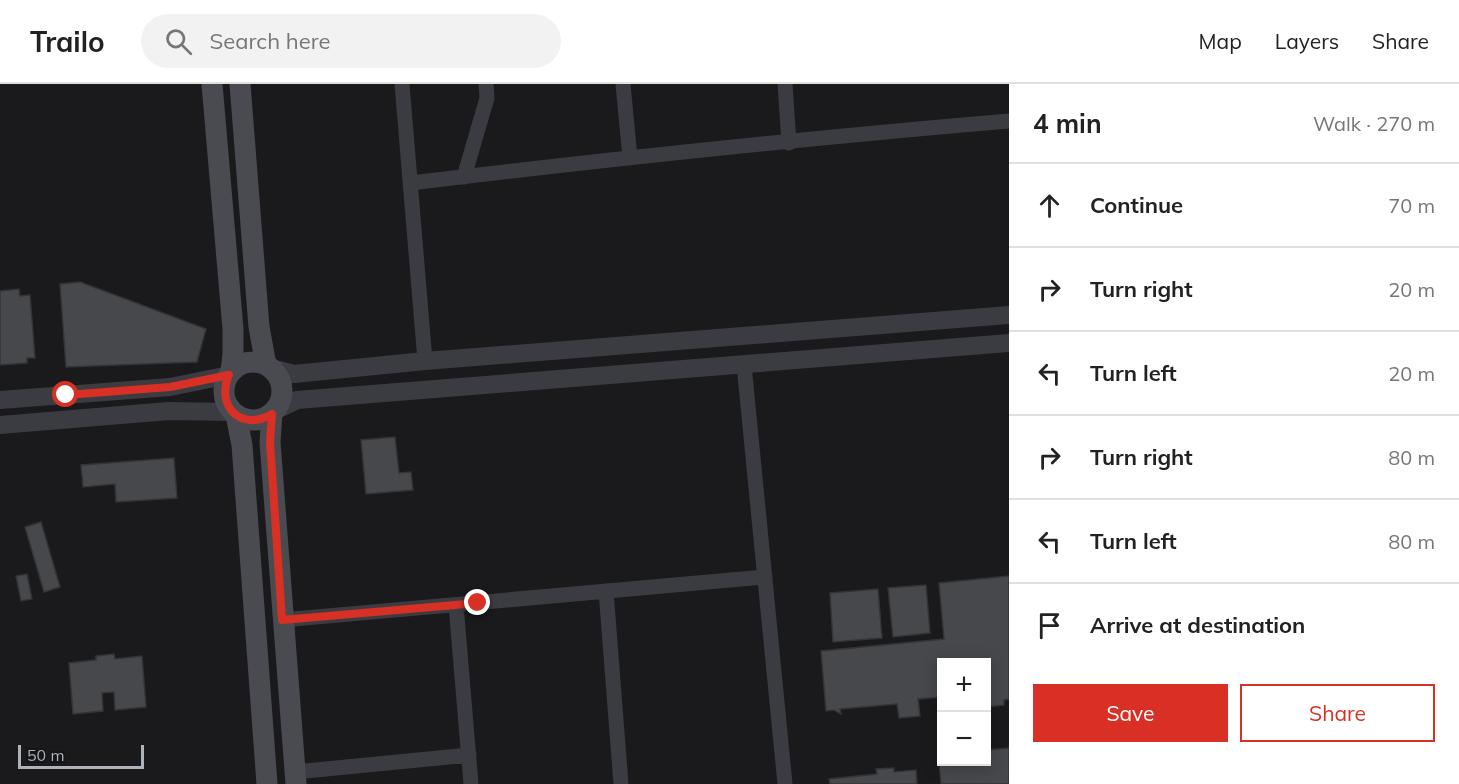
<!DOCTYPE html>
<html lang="en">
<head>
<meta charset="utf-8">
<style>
	body { margin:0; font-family:Mulish,sans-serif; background:#f2f2f2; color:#222 }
	.controls { position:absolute; right:18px; bottom:18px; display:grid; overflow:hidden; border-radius:0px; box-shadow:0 3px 15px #0003 }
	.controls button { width:54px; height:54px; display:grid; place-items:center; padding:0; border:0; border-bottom:2px solid #e0e0e0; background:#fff; color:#222; font:30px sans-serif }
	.scale { position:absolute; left:18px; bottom:15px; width:126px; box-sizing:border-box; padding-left:6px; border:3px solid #aeb2ba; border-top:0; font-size:16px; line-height:21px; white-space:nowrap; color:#aeb2ba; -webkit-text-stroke:4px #151517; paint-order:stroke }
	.stop { position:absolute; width:18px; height:18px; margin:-14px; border:4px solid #d93025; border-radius:50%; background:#fff }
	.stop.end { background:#d93025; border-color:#fff; box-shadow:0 2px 6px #0008 }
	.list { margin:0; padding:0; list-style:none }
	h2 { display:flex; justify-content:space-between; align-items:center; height:78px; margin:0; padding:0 24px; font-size:26px }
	h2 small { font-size:20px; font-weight:400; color:#767676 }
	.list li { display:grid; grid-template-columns:39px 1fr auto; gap:18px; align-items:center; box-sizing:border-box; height:84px; padding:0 24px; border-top:2px solid #e0e0e0 }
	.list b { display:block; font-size:22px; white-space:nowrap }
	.list em { font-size:20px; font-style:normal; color:#767676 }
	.actions { display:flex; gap:12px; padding:18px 24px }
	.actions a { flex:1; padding:14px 0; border:2px solid #d93025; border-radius:0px; text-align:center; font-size:21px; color:#d93025 }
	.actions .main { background:#d93025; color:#fff }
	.icon { flex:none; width:33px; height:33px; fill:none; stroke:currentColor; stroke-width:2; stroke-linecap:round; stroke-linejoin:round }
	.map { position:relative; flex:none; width:1009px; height:700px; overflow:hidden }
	header { display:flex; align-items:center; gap:36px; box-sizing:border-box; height:84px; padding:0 30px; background:#fff; border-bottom:2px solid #e0e0e0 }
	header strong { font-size:28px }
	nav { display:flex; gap:33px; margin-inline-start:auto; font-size:21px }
	.search { width:420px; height:54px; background:#f2f2f2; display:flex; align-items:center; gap:15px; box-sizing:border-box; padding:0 21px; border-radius:33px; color:#767676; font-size:22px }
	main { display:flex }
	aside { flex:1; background:#fff }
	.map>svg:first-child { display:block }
</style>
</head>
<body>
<header>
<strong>Trailo</strong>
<div class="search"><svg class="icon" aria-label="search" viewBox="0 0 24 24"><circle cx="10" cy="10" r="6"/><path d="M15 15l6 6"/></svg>Search here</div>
<nav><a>Map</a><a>Layers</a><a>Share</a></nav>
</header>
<main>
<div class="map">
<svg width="1009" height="700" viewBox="0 0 1009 700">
	<rect width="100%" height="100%" fill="#1a1a1c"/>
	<path fill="#47484c" stroke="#343438" stroke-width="1.5" d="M80,198l126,47 -9,33 -131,5 -6,-83z
		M19,205l1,7 10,-1 5,63h-8v5l-27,2v-74z
		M395,353l4,36 12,-1 2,18 -47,4 -5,-54z
		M174,374l3,40 -61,4 -1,-18 -32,3 -2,-22z
		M41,438l19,65 -16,5 -19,-65z
		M27,490l5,25 -11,2 -5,-25z
		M1009,492v123l-5,1v5l-18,2v-45h-44v35l-24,2 2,17 -21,2 -2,-14 -57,5 1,5 -7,-4 -8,1 -5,-60 123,-12 -5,-56z
		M926,501l4,48 -37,4 -5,-49z
		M878,505l4,49 -49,4 -3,-49z
		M114,570l1,5 27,-3 4,51 -31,3 -1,-18 -12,1 1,18 -30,3 -4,-51 27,-3v-4z
		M1009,664v36h-68l-2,-22h47v-12z
		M894,684v4l22,-2 1,14h-87l-1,-5 48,-5 -1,-5z"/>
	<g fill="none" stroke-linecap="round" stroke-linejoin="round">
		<path stroke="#3b3c41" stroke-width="15" d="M402,0l23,277
			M623,0l7,74
			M785,0l4,59
			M464,93l23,-79 -1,-14
			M411,99c199,-24 398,-45 598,-62
			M744,281l41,419
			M606,507l15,193
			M456,521l15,179
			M282,536l483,-43
			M295,688l174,-17"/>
		<path stroke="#3b3c41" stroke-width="18" d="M271,284l23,6 131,-13 584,-46
			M0,316l170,-13 59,-12
			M276,326l21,-10 712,-57
			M0,341l169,-14 63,1"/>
		<path stroke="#494b50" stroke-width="21" d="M212,0l21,245v25l-2,18
			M240,0l19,243 7,38
			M224 307a29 29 0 1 1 58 0a29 29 0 1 1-58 0Z
			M272,330l-2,28 26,342
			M236,331l6,30 25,339"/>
	</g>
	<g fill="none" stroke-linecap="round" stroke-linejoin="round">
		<path stroke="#d93025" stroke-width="8" d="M66,311l104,-8 59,-12c-14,32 13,57 43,39l-2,28 12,178 196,-17"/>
	</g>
</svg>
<div class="controls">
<button>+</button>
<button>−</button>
</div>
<div class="scale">50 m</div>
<div class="stop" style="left:66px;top:311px"></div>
<div class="stop end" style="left:478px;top:519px"></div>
</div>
<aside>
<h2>4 min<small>Walk · 270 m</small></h2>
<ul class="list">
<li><svg class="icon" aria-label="ahead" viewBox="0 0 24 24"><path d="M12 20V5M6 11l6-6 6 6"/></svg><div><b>Continue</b></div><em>70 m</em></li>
<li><svg class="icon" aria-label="right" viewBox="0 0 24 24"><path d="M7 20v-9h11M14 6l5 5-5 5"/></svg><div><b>Turn right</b></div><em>20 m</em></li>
<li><svg class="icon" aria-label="left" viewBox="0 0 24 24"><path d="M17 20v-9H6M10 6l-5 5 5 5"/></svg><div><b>Turn left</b></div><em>20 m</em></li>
<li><svg class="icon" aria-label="right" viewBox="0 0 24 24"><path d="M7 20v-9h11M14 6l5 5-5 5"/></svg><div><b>Turn right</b></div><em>80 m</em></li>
<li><svg class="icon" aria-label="left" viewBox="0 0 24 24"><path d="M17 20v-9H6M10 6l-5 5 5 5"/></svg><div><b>Turn left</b></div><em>80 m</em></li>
<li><svg class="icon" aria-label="arrive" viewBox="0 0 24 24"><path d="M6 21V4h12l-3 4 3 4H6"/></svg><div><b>Arrive at destination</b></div></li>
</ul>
<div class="actions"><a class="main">Save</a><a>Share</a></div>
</aside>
</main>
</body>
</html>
